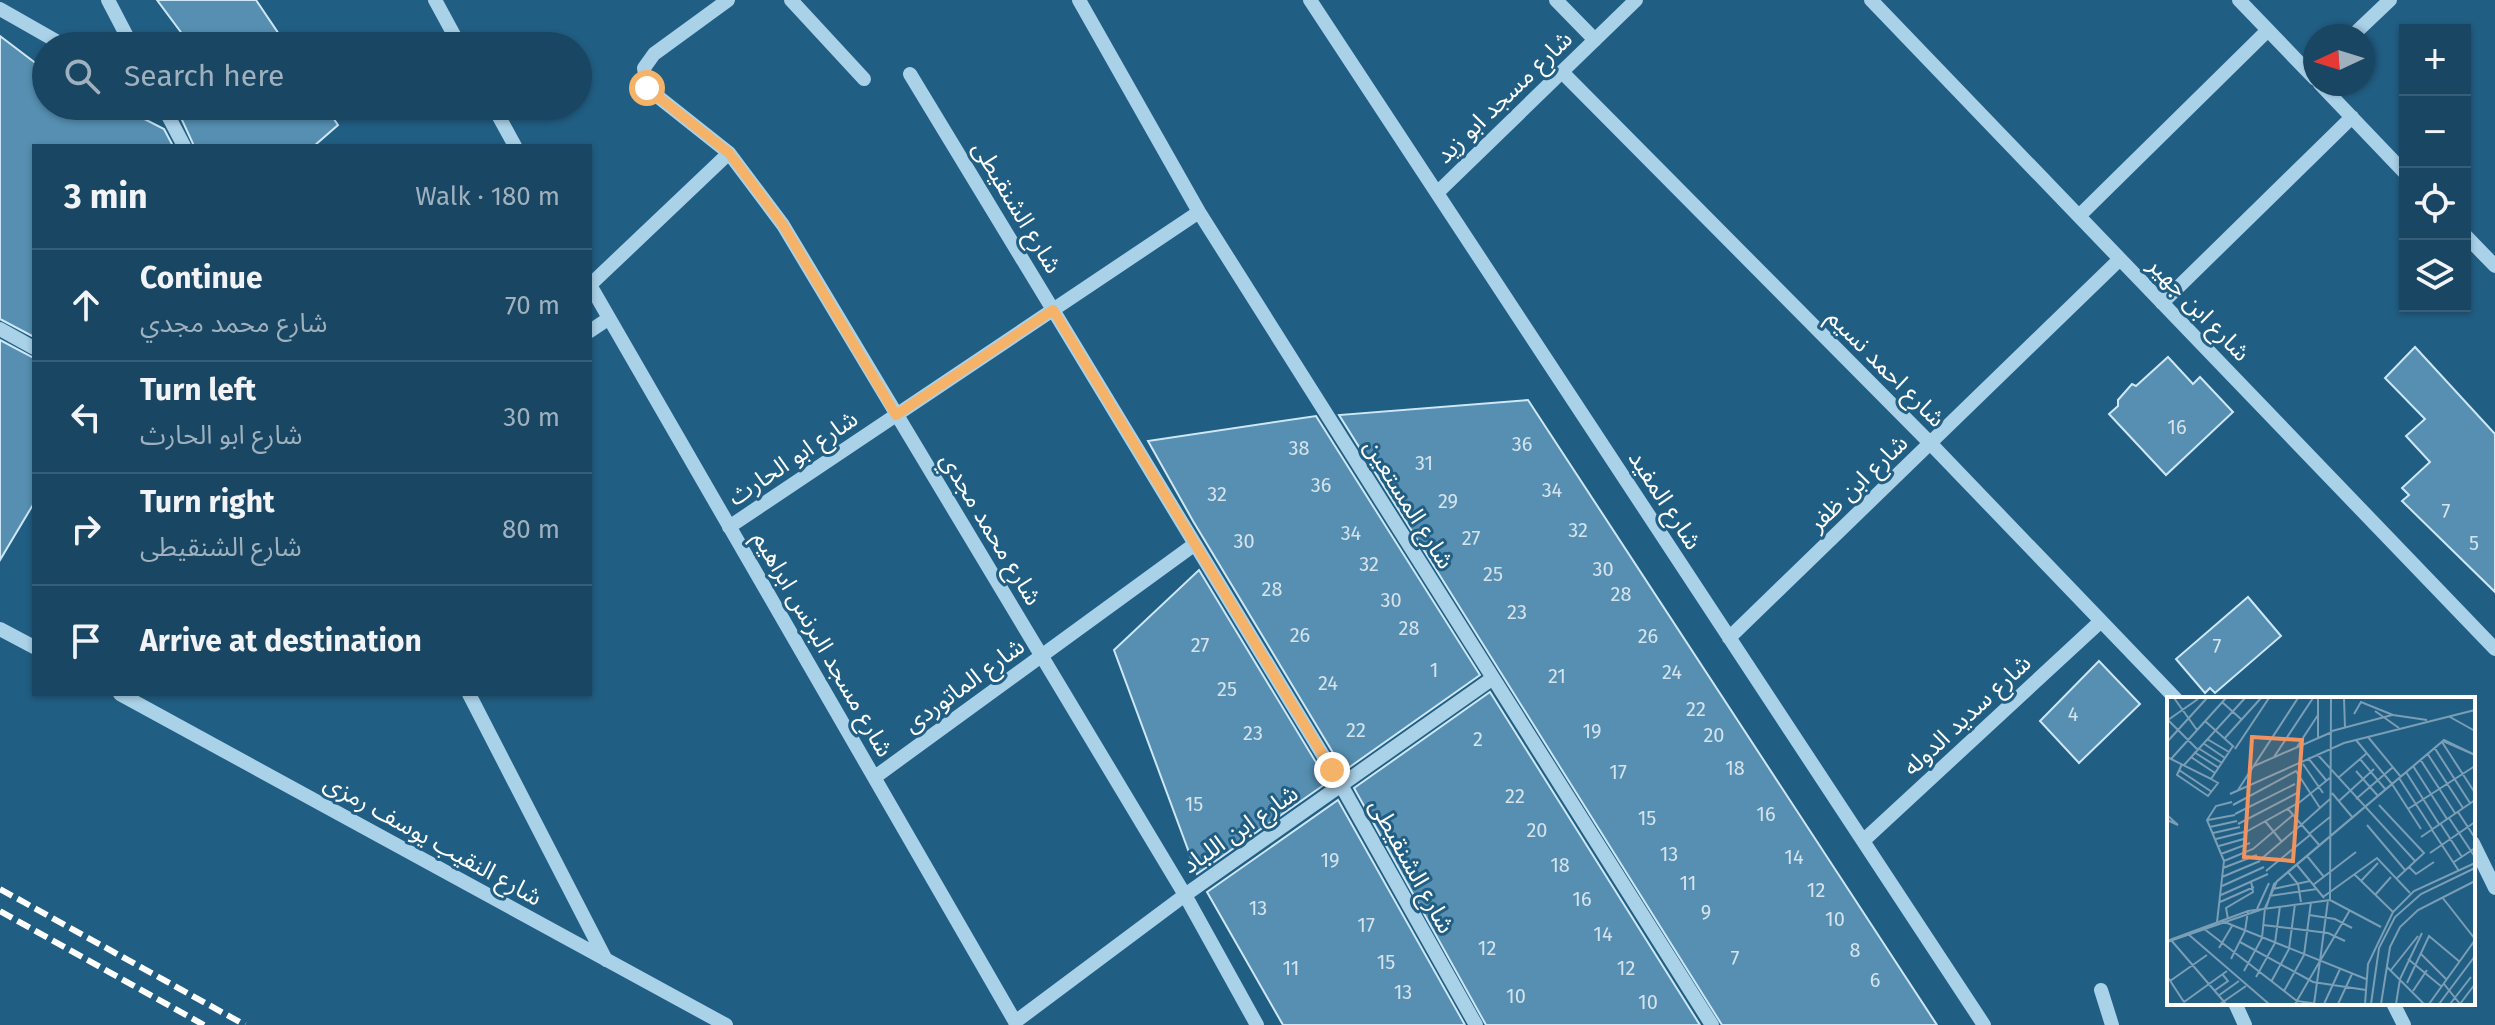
<!DOCTYPE html>
<html lang="en">
<head>
<meta charset="utf-8">
<style>
	body { margin:0; font-family:"Fira Sans","Noto Sans Arabic",sans-serif; background:#26506b; color:#f1f3f6 }
	.controls { position:absolute; right:24px; top:24px; display:grid; overflow:hidden; border-radius:0px; box-shadow:0 2px 6px #0004 }
	.controls button { width:72px; height:72px; display:grid; place-items:center; padding:0; border:0; border-bottom:2px solid #375e77; background:#194662; color:#f1f3f6; font:40px sans-serif }
	.compass { position:absolute; left:2303px; top:24px; width:72px; height:72px; border-radius:50%; background:#194662; box-shadow:0 2px 6px #0004; rotate:266deg }
	.stop { position:absolute; width:24px; height:24px; margin:-18px; border:6px solid #f5b36a; border-radius:50%; background:#fff }
	.stop.end { background:#f5b36a; border-color:#fff; box-shadow:0 2px 8px #0008 }
	.list { margin:0; padding:0; list-style:none }
	h2 { display:flex; justify-content:space-between; align-items:center; height:104px; margin:0; padding:0 32px; font-size:34px }
	h2 small { font-size:26px; font-weight:400; color:#9fb1be }
	.list li { display:grid; grid-template-columns:52px 1fr auto; gap:24px; align-items:center; box-sizing:border-box; height:112px; padding:0 32px; border-top:2px solid #375e77 }
	.list b { display:block; font-size:30px; white-space:nowrap }
	.list p { margin:0; font-size:26px; white-space:nowrap; color:#9fb1be }
	.list em { font-size:26px; font-style:normal; color:#9fb1be }
	.icon { flex:none; width:44px; height:44px; fill:none; stroke:currentColor; stroke-width:2; stroke-linecap:round; stroke-linejoin:round }
	.map { position:relative; flex:none; width:2495px; height:1025px; overflow:hidden }
	.search { position:absolute; background:#194662; box-shadow:0 2px 6px #0004; left:32px; top:32px; width:560px; height:88px; display:flex; align-items:center; gap:20px; box-sizing:border-box; padding:0 28px; border-radius:44px; color:#9fb1be; font-size:30px }
	.panel { position:absolute; background:#194662; box-shadow:0 2px 6px #0004; left:32px; top:144px; width:560px; height:552px; border-radius:0px }
	.map>svg:first-child { display:block }
</style>
</head>
<body>
<div class="map">
<svg width="2495" height="1025" viewBox="0 0 2495 1025">
	<rect width="100%" height="100%" fill="#215e83"/>
	<path fill="#568fb1" stroke="#cde7f6" stroke-width="2" d="M157,0h99l31,46h-104v-11z
		M0,36l46,35v35h73l45,23 9,17h-139v191l-34,-18z
		M182,106h143l13,19 -24,21h-120l-12,-26z
		M0,340l34,18v145l-34,57z
		M2415,347l80,87v158l-93,-91 7,-6 -7,-7 28,-26 -24,-26 19,-17 -40,-41z
		M2168,357l25,27 7,-7 33,35 -67,63 -57,-61 9,-8v-6l14,-16 4,2z
		M1528,400l409,625h-215l-383,-610z
		M1316,416l164,259 -136,96 -151,-250 -45,-80z
		M1199,570l129,212 -131,92 -83,-224z
		M2248,597l33,39 -66,57 -5,-5 -5,5 -29,-34z
		M2099,661l41,43 -61,59 -39,-42z
		M1490,692l210,333h-214l-132,-237z
		M1338,800l127,225h-182l-76,-133z"/>
	<g fill="none" stroke-linecap="round" stroke-linejoin="round">
		<path stroke="#a9d1e8" stroke-width="14" d="M108,0l24,46
			M435,0l25,46
			M728,0l-74,54 -10,14 3,20 82,65 54,72 402,670 72,130
			M791,0l73,79
			M1079,0l120,212 513,813
			M1310,0l674,1025
			M1556,0l39,40
			M1871,0l624,649
			M2239,0l76,79
			M0,9l65,37
			M2352,36l38,-36
			M1562,72l368,371 246,256
			M910,74l431,711 135,240
			M2320,84l85,89
			M163,106l21,40
			M493,106l22,40
			M1437,193l199,-193
			M2079,216l189,-186
			M2465,235l30,31
			M590,285l427,740
			M590,285l139,-132
			M2162,303l190,-186
			M0,329l34,19
			M590,331l18,-12
			M729,527l470,-315
			M0,629l34,18
			M1729,638l391,-379
			M120,694l606,331
			M469,694l137,266
			M875,777l320,-233
			M1863,841l238,-220
			M2473,843l22,45
			M2101,990l11,35
			M2235,1003l10,22
			M2393,1003l11,22
			M1015,1022l170,-127 308,-217"/>
		<path stroke="#fff" stroke-width="6" stroke-dasharray="14 6" stroke-linecap="butt" d="M0,889l245,136
			M0,911l204,114"/>
	</g>
	<g fill="none" stroke-linecap="round" stroke-linejoin="round">
		<path stroke="#f5b36a" stroke-width="10" d="M647,88l82,65 54,72 113,190 157,-105 279,460"/>
	</g>
	<g text-anchor="middle" dominant-baseline="central" stroke-width="6" stroke-linejoin="round" paint-order="stroke">
		<g font-size="20" fill="#d5e3ec">
			<text x="2177" y="427">16</text>
			<text x="1522" y="444">36</text>
			<text x="1299" y="448">38</text>
			<text x="1424" y="463">31</text>
			<text x="1321" y="485">36</text>
			<text x="1552" y="490">34</text>
			<text x="1217" y="494">32</text>
			<text x="1448" y="501">29</text>
			<text x="2446" y="511">7</text>
			<text x="1578" y="530">32</text>
			<text x="1351" y="533">34</text>
			<text x="1471" y="538">27</text>
			<text x="1244" y="541">30</text>
			<text x="2474" y="543">5</text>
			<text x="1369" y="564">32</text>
			<text x="1603" y="569">30</text>
			<text x="1493" y="574">25</text>
			<text x="1272" y="589">28</text>
			<text x="1621" y="594">28</text>
			<text x="1391" y="600">30</text>
			<text x="1517" y="612">23</text>
			<text x="1409" y="628">28</text>
			<text x="1300" y="635">26</text>
			<text x="1648" y="636">26</text>
			<text x="1200" y="645">27</text>
			<text x="2217" y="646">7</text>
			<text x="1434" y="670">1</text>
			<text x="1672" y="672">24</text>
			<text x="1557" y="676">21</text>
			<text x="1328" y="683">24</text>
			<text x="1227" y="689">25</text>
			<text x="1696" y="709">22</text>
			<text x="2073" y="714">4</text>
			<text x="1356" y="730">22</text>
			<text x="1592" y="731">19</text>
			<text x="1253" y="733">23</text>
			<text x="1714" y="735">20</text>
			<text x="1478" y="739">2</text>
			<text x="1735" y="768">18</text>
			<text x="1618" y="772">17</text>
			<text x="1515" y="796">22</text>
			<text x="1194" y="804">15</text>
			<text x="1766" y="814">16</text>
			<text x="1647" y="818">15</text>
			<text x="1537" y="830">20</text>
			<text x="1669" y="854">13</text>
			<text x="1794" y="857">14</text>
			<text x="1330" y="860">19</text>
			<text x="1560" y="865">18</text>
			<text x="1688" y="883">11</text>
			<text x="1816" y="890">12</text>
			<text x="1582" y="899">16</text>
			<text x="1258" y="908">13</text>
			<text x="1706" y="912">9</text>
			<text x="1835" y="919">10</text>
			<text x="1366" y="925">17</text>
			<text x="1603" y="934">14</text>
			<text x="1487" y="948">12</text>
			<text x="1855" y="950">8</text>
			<text x="1735" y="958">7</text>
			<text x="1386" y="962">15</text>
			<text x="1291" y="968">11</text>
			<text x="1626" y="968">12</text>
			<text x="1875" y="980">6</text>
			<text x="1403" y="992">13</text>
			<text x="1516" y="996">10</text>
			<text x="1648" y="1002">10</text>
		</g>
		<g font-size="24" fill="#fff" stroke="#215e83">
			<text transform="translate(1504 97) rotate(-44)">شارع مسجد ابو زيد</text>
			<text transform="translate(1017 207) rotate(59)">شارع الشنقيطى</text>
			<text transform="translate(2199 309) rotate(46)">شارع ابن جهير</text>
			<text transform="translate(1886 368) rotate(45)">شارع احمد نسيم</text>
			<text transform="translate(793 458) rotate(-34)">شارع ابو الحارث</text>
			<text transform="translate(1858 483) rotate(-44)">شارع ابن ظفر</text>
			<text transform="translate(1665 500) rotate(57)">شارع المفيد</text>
			<text transform="translate(1409 504) rotate(58)">شارع المستعين</text>
			<text transform="translate(991 529) rotate(59)">شارع محمد مجدي</text>
			<text transform="translate(823 644) rotate(60)">شارع مسجد البرنس ابراهيم</text>
			<text transform="translate(964 685) rotate(-36)">شارع الماتوردى</text>
			<text transform="translate(1967 715) rotate(-43)">شارع سديد الدوله</text>
			<text transform="translate(1240 829) rotate(-35)">شارع ابن اللباد</text>
			<text transform="translate(433 840) rotate(29)">شارع النقيب يوسف رمزى</text>
			<text transform="translate(1412 866) rotate(61)">شارع الشنقيطى</text>
		</g>
	</g>
	<g transform="translate(2167 697)">
		<rect width="308" height="308" fill="#215e83"/>
		<path fill="none" stroke="#7a9eb5" stroke-width="2" d="M7,1l23,32M151,1v40M177,1l1,30M245,1h61M55,5l20,18M208,14l24,17M187,17l7,-12 32,13 34,5M283,20l25,14M0,22l30,30M1,23l30,-21M38,24l29,26M165,34l60,-16M201,40l33,40M40,42l22,13M57,42l37,-41M189,43l36,44M0,45l40,-44M275,45l33,51M36,46l22,15M130,50l21,-32M267,50l36,56M31,51l24,15M68,52l34,-51M27,55l25,16M260,56l36,55M150,57l98,107M0,60l44,22 22,-33M24,60l24,16M107,60l39,-59M141,61l18,22M4,62l55,-61M193,62l26,31M253,62l35,54M15,67l-5,11 31,21 10,-13 -7,-4M136,67l20,29M17,68l61,-67M87,69l78,-34M246,69l34,53M12,73l33,22M189,74l22,25M239,75l33,52M171,81l29,-25M232,81l33,51M225,87l29,45M71,93l60,-92M165,96l21,25M63,97l114,-51 131,-33M189,102l37,-32M172,104l35,-32M66,108l63,-34 24,37M212,108l45,48 -28,26M121,112l32,37M241,112l67,-43M291,115l17,26M68,117l60,-30M0,118l11,10 -11,-5M282,121l26,39M41,123l27,-5M98,124l17,21M273,126l22,34M71,127l61,-32M134,128l29,-26M200,128l38,45M43,130l27,-6M265,133l27,41M46,136l27,-6M77,136l56,-31 31,-25M142,137l21,-17M254,140l54,-37M49,142l28,-7M52,149l28,-8M263,156l45,-31M54,157l29,-11M140,159l17,21M93,163l41,-35M57,164l29,-12 40,-34M287,165l21,-14M130,168l27,33M242,170l7,7 18,-12M56,171l34,-13M99,174l44,-36M121,175l10,12 3,18M187,177l39,38M55,180l38,-16M194,184l17,-18M146,188l43,-33M55,189l42,-19M106,192l37,-8M54,198l47,-21M208,198l16,-18M102,199l48,-7M156,200l54,-39 33,35M275,200l33,42M163,203l51,27M53,205l34,-15M90,212l12,-26M142,218l26,4 17,9M61,222l-2,-11 27,-16 -2,-11M55,224l144,58M50,225l7,-61 -17,-41 9,-14 16,-4M96,228l65,8 17,8M36,231l94,73 21,3M21,237l81,70M4,243l55,64M0,244l81,-30 82,-11 1,-202M0,245l99,-34 8,-24 169,-143 32,14M73,245l73,40 53,8M52,251l13,-22M253,256l27,27M64,262l14,-28 3,-20M241,262l34,28M220,270l37,37M224,273l27,-34M77,274l18,-33 3,-30 12,-27 167,-141 31,15M0,279l17,26M89,280l19,-34 5,-37M3,284l37,-26M104,285l18,-33 6,-45M240,286l22,-47 31,26M277,287l16,20M47,294l14,-10 -5,-6M117,294l20,-36 7,-53M246,294l14,-21M51,299l21,-15M17,305l43,-31M53,307l26,-18M128,307l25,-43 8,-61M147,307l6,-43 30,-51M157,307l16,-35M171,307l14,-30M198,307l3,-40 25,-52 21,-21 61,-28M204,307l8,-56 16,-31 26,-23 54,-26M214,307l9,-57 10,-20 18,-17 57,-29M229,307l4,-25 22,-46M262,307l46,-64M272,307l36,-48M283,307l21,-27M293,307l15,-20"/>
		<path fill="#f09361" fill-opacity="0.15" stroke="#f09361" stroke-width="4" d="M85,40l50,3 -9,121 -49,-4z"/>
		<rect width="308" height="308" fill="none" stroke="#fff" stroke-width="4"/>
	</g>
</svg>
<div class="controls">
<button>+</button>
<button>−</button>
<button><svg class="icon" aria-label="locate" viewBox="0 0 24 24"><circle cx="12" cy="12" r="6"/><path d="M12 2v4M12 18v4M2 12h4M18 12h4"/></svg></button>
<button><svg class="icon" aria-label="layers" viewBox="0 0 24 24"><path d="M12 4l9 5-9 5-9-5zM3 14l9 5 9-5"/></svg></button>
</div>
<svg class="compass" viewBox="-18 -18 36 36"><path d="M0-13l5 13h-10z" fill="#e53935"/><path d="M0 13l5-13h-10z" fill="#9fb1be"/></svg>
<div class="stop" style="left:647px;top:88px"></div>
<div class="stop end" style="left:1332px;top:770px"></div>
<div class="search"><svg class="icon" aria-label="search" viewBox="0 0 24 24"><circle cx="10" cy="10" r="6"/><path d="M15 15l6 6"/></svg>Search here</div>
<section class="panel">
<h2>3 min<small>Walk · 180 m</small></h2>
<ul class="list">
<li><svg class="icon" aria-label="ahead" viewBox="0 0 24 24"><path d="M12 20V5M6 11l6-6 6 6"/></svg><div><b>Continue</b><p>شارع محمد مجدي</p></div><em>70 m</em></li>
<li><svg class="icon" aria-label="left" viewBox="0 0 24 24"><path d="M17 20v-9H6M10 6l-5 5 5 5"/></svg><div><b>Turn left</b><p>شارع ابو الحارث</p></div><em>30 m</em></li>
<li><svg class="icon" aria-label="right" viewBox="0 0 24 24"><path d="M7 20v-9h11M14 6l5 5-5 5"/></svg><div><b>Turn right</b><p>شارع الشنقيطى</p></div><em>80 m</em></li>
<li><svg class="icon" aria-label="arrive" viewBox="0 0 24 24"><path d="M6 21V4h12l-3 4 3 4H6"/></svg><div><b>Arrive at destination</b></div></li>
</ul>
</section>
</div>
</body>
</html>
